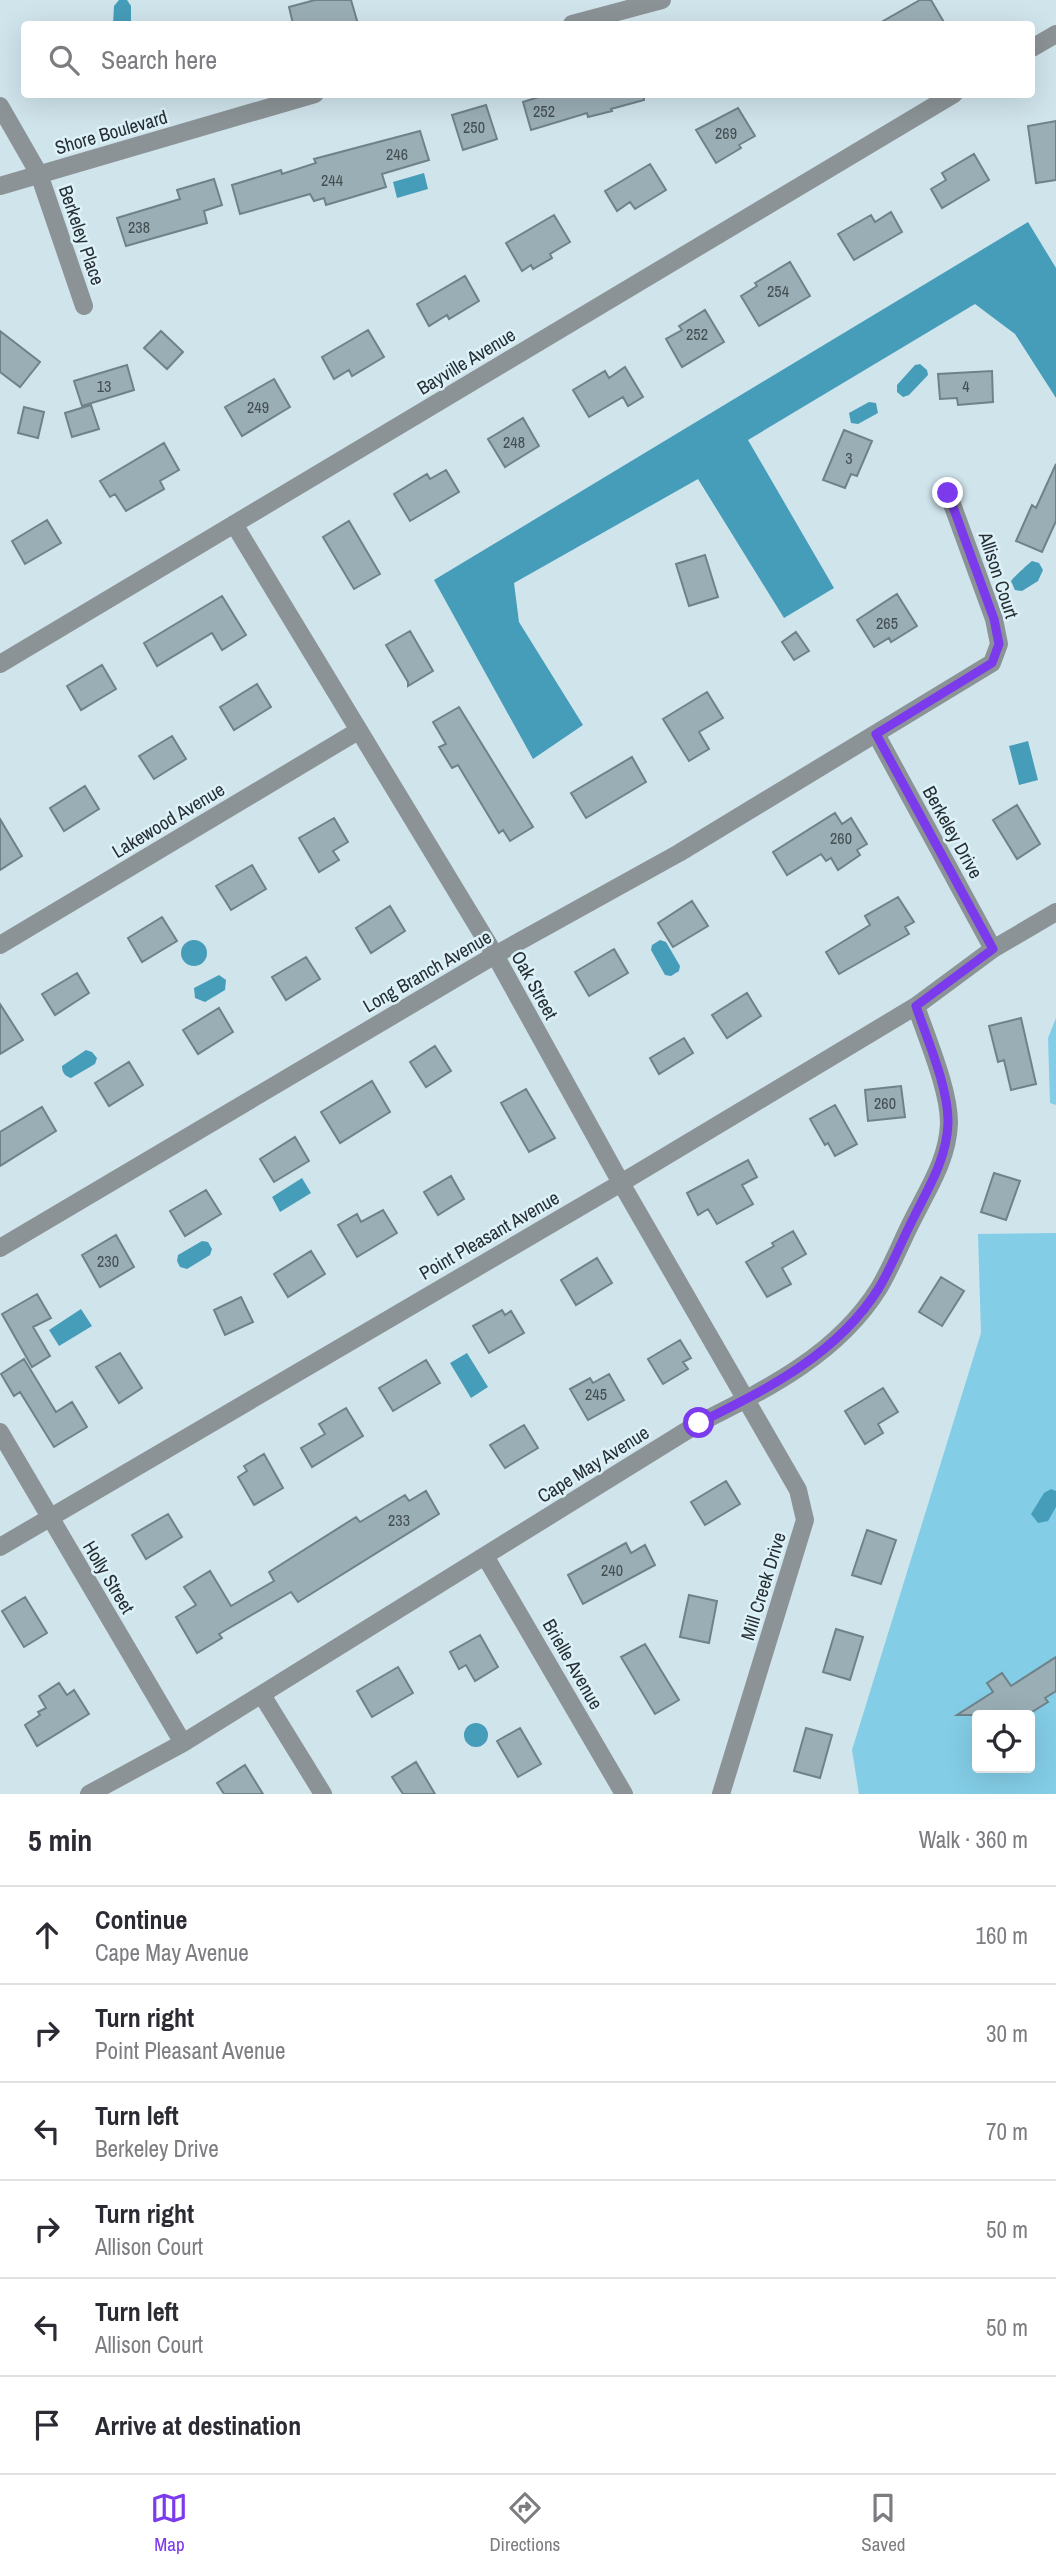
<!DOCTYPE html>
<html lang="en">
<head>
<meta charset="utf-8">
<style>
	body { margin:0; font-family:"Archivo Narrow",sans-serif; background:#f7f7f7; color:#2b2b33 }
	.controls { position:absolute; right:21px; bottom:21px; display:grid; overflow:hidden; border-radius:7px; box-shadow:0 7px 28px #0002 }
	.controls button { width:63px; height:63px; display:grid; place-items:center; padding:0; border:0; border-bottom:2px solid #e1e1e2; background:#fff; color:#2b2b33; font:35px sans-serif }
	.stop { position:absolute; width:21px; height:21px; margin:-16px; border:5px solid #7c3aed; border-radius:50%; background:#fff }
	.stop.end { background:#7c3aed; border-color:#fff; box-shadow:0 2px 7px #0008 }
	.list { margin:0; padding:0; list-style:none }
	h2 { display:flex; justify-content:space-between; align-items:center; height:91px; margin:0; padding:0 28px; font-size:30px }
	h2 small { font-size:23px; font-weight:400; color:#7c7c81 }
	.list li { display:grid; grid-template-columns:46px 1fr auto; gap:21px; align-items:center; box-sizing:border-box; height:98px; padding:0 28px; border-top:2px solid #e1e1e2 }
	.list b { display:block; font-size:26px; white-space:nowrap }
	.list p { margin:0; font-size:23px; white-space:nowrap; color:#7c7c81 }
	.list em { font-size:23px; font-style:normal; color:#7c7c81 }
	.icon { flex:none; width:38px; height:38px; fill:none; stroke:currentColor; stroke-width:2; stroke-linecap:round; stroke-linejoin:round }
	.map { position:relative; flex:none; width:1056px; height:1794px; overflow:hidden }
	.search { position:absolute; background:#fff; box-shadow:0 7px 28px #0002; left:21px; right:21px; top:21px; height:77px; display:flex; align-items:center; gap:18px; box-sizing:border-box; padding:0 24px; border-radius:7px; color:#7c7c81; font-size:26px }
	.sheet { height:679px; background:#fff }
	nav { display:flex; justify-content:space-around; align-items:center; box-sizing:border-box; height:98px; border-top:2px solid #e1e1e2; background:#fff; font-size:19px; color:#7c7c81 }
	nav a { display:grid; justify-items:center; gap:4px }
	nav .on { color:#7c3aed }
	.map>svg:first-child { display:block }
</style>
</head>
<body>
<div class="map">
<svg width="1056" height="1794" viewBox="0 0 1056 1794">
	<rect width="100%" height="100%" fill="#d0e4ec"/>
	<path fill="#83cde6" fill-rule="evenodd" d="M1056,1018v87l-6,-2 -2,-65z
		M1056,1233v561h-197l-7,-44 129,-417 -3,-99zM977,1715h53v53h-53z"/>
	<path fill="#459db9" d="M119,0h8l4,6v18h-18l1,-18z
		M424,173l4,16 -31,9 -4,-16z
		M1028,222l28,46v130l-41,-64 -40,-30 -227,136 86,148 -50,30 -86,-139 -184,104 5,39 64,103 -50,34 -99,-179z
		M920,364l7,6 1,5 -19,20 -6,2 -6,-5v-7l18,-20z
		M869,402l7,1 2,10 -20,11 -7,-1 -2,-10z
		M1032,561l7,2 4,7 -5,11 -16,10 -7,-1 -4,-9c3,-4 17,-17 21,-20z
		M1028,741l10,39 -19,5 -10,-39z
		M181 953a13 13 0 1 1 26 0a13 13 0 1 1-26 0Z
		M660,940l6,2 14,24 -1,5 -8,5 -6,-1 -14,-25 1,-5z
		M219,975l7,5 -1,10 -20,12 -10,-4 -1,-10z
		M86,1050l6,2 5,6 -2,6 -24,14c-6,-2 -9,-5 -9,-12z
		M302,1178l9,15 -31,19 -8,-15z
		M202,1241l6,1 4,7 -2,6 -23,14 -7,-2 -3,-6 1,-6z
		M81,1309l11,17 -33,20 -10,-16z
		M467,1353l21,34 -17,11 -21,-35z
		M1051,1489l5,2v16l-8,14 -10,2 -7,-9 13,-21z
		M464 1735a12 12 0 1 1 24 0a12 12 0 1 1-24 0Z"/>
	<path fill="#9aaeb5" stroke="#708289" stroke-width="2" d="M315,0h36l7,24h-65l-4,-17z
		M920,0h11l14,24h-67z
		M548,94h96v6l-33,9 1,2 -24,6 -1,-4 -56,17 -8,-28z
		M486,105l11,34 -34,11 -11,-35z
		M738,108l17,28 -16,9 2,3 -25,15 -20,-33z
		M1056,121v59l-20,3 -8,-57z
		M420,131l9,29 -47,14 4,13 -60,18 -2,-7 -10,3 -4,-7 -70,20 -8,-29 49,-15 1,4 34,-11 -2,-4z
		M974,154l15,26 -47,28 -11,-19 15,-9 -4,-7z
		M650,164l16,26 -31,19 -5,-7 -13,9 -12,-20z
		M214,179l8,26 -18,6 3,12 -81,23 -9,-28 63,-19 -3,-9z
		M891,212l11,20 -48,28 -16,-26 33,-19 4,7z
		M554,215l16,27 -20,12 2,4 -19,11 -2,-4 -9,6 -16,-28z
		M790,262l20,34 -51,30 -18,-30 16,-10 -2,-3z
		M465,276l14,25 -30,18 -2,-4 -18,11 -12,-22z
		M705,310l19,32 -42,25 -16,-28 16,-9 -3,-4z
		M368,330l16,27 -32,19 -3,-6 -15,9 -12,-22z
		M0,331l40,31 -20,25 -20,-15z
		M161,331l22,21 -16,17 -23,-21z
		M127,365l7,25 -52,16 -8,-25z
		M625,367l18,30 -15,9 -5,-9 -34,20 -16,-27 32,-19 4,7z
		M992,371l1,31 -35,3 -1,-7 -17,1 -2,-25z
		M274,379l16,28 -48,29 -17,-29z
		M91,405l8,24 -27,8 -7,-24z
		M24,407l20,5 -6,26 -20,-5z
		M523,418l16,28 -34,21 -17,-28z
		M844,430l28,11 -15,35 -6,-2 -6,14 -22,-8z
		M164,443l15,27 -19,11 4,8 -38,22 -11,-17 -5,3 -10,-16z
		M1056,464v57l-14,31 -26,-11 16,-36 4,3z
		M446,470l13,22 -49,29 -16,-27 33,-20 3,5z
		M47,520l14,23 -36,21 -13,-23z
		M349,521l31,53 -26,15 -31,-52z
		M705,555l13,42 -29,9 -13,-42z
		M897,594l20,32 -26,16 -2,-4 -15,9 -17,-27z
		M222,596l24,39 -24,15 -10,-17 -55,33 -13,-23z
		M410,631l23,40 -25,15v-4l-22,-37z
		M796,632l13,19 -15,9 -12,-18z
		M102,665l14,24 -35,21 -14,-24z
		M257,684l14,23 -37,23 -14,-23z
		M707,692l16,26 -24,14 10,17 -20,12 -26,-42z
		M459,707l74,120 -23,14 -7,-11 -4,3 -41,-68 -6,3 -13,-21 7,-3 -13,-22z
		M172,736l14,23 -32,20 -15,-23z
		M632,757l14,25 -60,36 -15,-25z
		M85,786l14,23 -35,22 -14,-23z
		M1017,805l23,39 -23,15 -24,-39z
		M835,813l7,11 9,-6 16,26 -10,6 3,5 -22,15 -7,-12 -5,3 -5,-7 -34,21 -14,-23z
		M334,818l14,24 -15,9 6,9 -20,12 -20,-34z
		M0,819l22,37 -22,14z
		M252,865l14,24 -35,21 -15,-24z
		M898,897l16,25 -9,5 4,7 -70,40 -13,-22 44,-27 -5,-9z
		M692,901l16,25 -35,21 -15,-24z
		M390,906l15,25 -34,22 -15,-25z
		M162,917l15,24 -35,21 -14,-24z
		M614,949l14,24 -39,23 -14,-24z
		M306,957l14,22 -34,21 -14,-23z
		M77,973l12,20 -34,22 -13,-21z
		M747,993l14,23 -34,22 -15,-23z
		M0,1004l23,36 -23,14z
		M219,1008l14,24 -35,22 -15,-24z
		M1021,1018l15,66 -25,6 -7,-30 -6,2 -9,-36z
		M684,1038l9,15 -34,21 -9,-16z
		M435,1046l16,25 -25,16 -16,-25z
		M129,1062l14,23 -34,21 -14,-23z
		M372,1081l18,31 -50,31 -19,-31z
		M901,1086l4,31 -37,4 -3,-31z
		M526,1089l29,49 -26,14 -28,-49z
		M835,1105l22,39 -22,12 -7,-13 -3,2 -15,-26z
		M42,1107l14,24 -56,35v-34z
		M295,1137l14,24 -35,21 -14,-23z
		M748,1160l9,17 -15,8 11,19 -36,20 -9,-15 -10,6 -11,-22z
		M994,1173l26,8 -14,39 -25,-8z
		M451,1176l13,23 -26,16 -14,-23z
		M206,1190l15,24 -36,22 -15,-25z
		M383,1210l14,23 -40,24 -19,-32 19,-11 4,8z
		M793,1231l13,23 -24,14 9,16 -24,13 -21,-35 28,-16 -2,-3z
		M116,1235l18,32 -34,20 -18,-32z
		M311,1251l14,23 -37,23 -14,-23z
		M597,1258l15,25 -36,22 -15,-25z
		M941,1277l23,14 -22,35 -23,-14z
		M37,1294l14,24 -18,9 17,29 -18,11 -30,-53z
		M241,1297l12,25 -28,13 -11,-25z
		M502,1310l3,5 6,-4 13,22 -35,20 -16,-27z
		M680,1340l11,18 -8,4 5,7 -25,15 -15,-25z
		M120,1353l22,35 -23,15 -23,-36z
		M24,1359l32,53 16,-10 15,25 -33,20 -34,-55 -6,4 -13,-22z
		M426,1360l14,23 -47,28 -14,-23z
		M609,1374l15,26 -36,20 -18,-31 20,-11 3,5z
		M883,1388l15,24 -20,12 5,9 -18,11 -20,-33z
		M346,1408l17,28 -51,31 -11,-19 24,-14 -6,-10z
		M524,1425l14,23 -33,20 -15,-23z
		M264,1454l19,34 -29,17 -16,-28 9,-6 -3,-5z
		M726,1481l14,23 -35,21 -14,-23z
		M426,1491l13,23 -141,88 -7,-10 -72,42 3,4 -25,15 -21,-36 20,-12 -12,-18 26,-16 21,35 43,-25 -5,-9 87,-55 4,5 45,-27 4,6z
		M168,1514l14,23 -36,22 -14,-24z
		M867,1530l29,10 -15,44 -29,-9z
		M626,1543l5,10 14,-8 10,20 -72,39 -15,-29z
		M689,1595l28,6 -8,42 -29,-6z
		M25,1597l22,36 -23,14 -22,-36z
		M836,1629l27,8 -13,43 -27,-8z
		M480,1635l18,32 -23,14 -9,-16 -7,4 -9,-17z
		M645,1644l34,56 -24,14 -34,-57z
		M1056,1657v34l-11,7 3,4 -21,13h-70l36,-23 -6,-9 15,-10 9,13z
		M398,1667l15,26 -41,24 -15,-26z
		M59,1683l8,12 7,-5 15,24 -52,32 -12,-21 15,-10 -2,-3 8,-4 -7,-12z
		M520,1728l21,36 -23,13 -21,-36z
		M806,1728l26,7 -12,43 -26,-7z
		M416,1762l19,32h-32l-11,-17z
		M245,1765l18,29h-39l-7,-11z"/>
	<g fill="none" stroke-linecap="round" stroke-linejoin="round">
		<path stroke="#8b9396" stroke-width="18" d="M572,24l90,-24
			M1032,48l24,-14
			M0,106l39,68 45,132
			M0,186l315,-92
			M234,524l261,431 126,228 177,307 7,30 -84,274
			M0,664l954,-570
			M876,734l117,215
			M0,945l358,-214
			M0,1248l495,-293 184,-102 313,-190 7,-19 -5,-25 -46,-126
			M0,1432l183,311
			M0,1547l621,-364 295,-177 77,-57 63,-37
			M485,1556l139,238
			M262,1695l61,99
			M89,1794l94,-51 516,-320c68,-34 138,-68 180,-135 13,-22 23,-48 35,-71 15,-30 34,-59 35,-94 0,-34 -22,-84 -33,-117"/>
	</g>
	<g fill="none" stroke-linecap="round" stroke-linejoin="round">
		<path stroke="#7c3aed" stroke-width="9" d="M699,1423c68,-34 138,-68 180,-135 13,-22 23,-48 35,-71 15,-30 33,-59 34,-94 1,-34 -21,-84 -32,-117l77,-57 -117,-215 116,-71 7,-19 -5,-25 -46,-126"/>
	</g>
	<g text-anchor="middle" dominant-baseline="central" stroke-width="5" stroke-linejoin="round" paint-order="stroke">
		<g font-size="16" fill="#444f53">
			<text x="544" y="111">252</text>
			<text x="474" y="127">250</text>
			<text x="726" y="133">269</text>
			<text x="397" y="154">246</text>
			<text x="332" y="180">244</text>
			<text x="139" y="227">238</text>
			<text x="778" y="291">254</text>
			<text x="697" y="334">252</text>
			<text x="104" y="386">13</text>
			<text x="966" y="386">4</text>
			<text x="258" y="407">249</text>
			<text x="514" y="442">248</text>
			<text x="849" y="458">3</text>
			<text x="887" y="623">265</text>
			<text x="841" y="838">260</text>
			<text x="885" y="1103">260</text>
			<text x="108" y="1261">230</text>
			<text x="596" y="1394">245</text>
			<text x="399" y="1520">233</text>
			<text x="612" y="1570">240</text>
		</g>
		<g font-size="19" fill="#272f32" stroke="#ddf1f9">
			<text transform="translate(111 132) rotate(-16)">Shore Boulevard</text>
			<text transform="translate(82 235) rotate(71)">Berkeley Place</text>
			<text transform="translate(466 361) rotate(-31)">Bayville Avenue</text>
			<text transform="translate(999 575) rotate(72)">Allison Court</text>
			<text transform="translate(168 820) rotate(-31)">Lakewood Avenue</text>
			<text transform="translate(953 832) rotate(61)">Berkeley Drive</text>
			<text transform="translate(427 971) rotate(-30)">Long Branch Avenue</text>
			<text transform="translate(535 985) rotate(61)">Oak Street</text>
			<text transform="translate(489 1235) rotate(-30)">Point Pleasant Avenue</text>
			<text transform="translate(593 1464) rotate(-32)">Cape May Avenue</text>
			<text transform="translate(109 1577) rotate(59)">Holly Street</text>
			<text transform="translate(763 1586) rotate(-73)">Mill Creek Drive</text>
			<text transform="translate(573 1664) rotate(60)">Brielle Avenue</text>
		</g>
	</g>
</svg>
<div class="controls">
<button><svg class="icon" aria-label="locate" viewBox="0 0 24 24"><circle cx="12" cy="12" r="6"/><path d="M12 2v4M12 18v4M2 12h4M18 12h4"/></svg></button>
</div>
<div class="stop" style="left:699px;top:1423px"></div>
<div class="stop end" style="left:948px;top:493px"></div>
<div class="search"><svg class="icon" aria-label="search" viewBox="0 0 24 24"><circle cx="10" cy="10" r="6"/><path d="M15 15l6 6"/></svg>Search here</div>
</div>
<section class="sheet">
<h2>5 min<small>Walk · 360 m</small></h2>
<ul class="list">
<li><svg class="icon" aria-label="ahead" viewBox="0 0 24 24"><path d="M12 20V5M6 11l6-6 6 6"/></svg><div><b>Continue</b><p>Cape May Avenue</p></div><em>160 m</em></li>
<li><svg class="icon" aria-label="right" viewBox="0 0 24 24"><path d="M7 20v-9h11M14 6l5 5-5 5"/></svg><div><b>Turn right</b><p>Point Pleasant Avenue</p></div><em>30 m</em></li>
<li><svg class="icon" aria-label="left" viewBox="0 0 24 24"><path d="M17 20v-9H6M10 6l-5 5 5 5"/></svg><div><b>Turn left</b><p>Berkeley Drive</p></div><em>70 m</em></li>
<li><svg class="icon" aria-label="right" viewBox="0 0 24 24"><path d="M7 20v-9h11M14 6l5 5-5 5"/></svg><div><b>Turn right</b><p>Allison Court</p></div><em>50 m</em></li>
<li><svg class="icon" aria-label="left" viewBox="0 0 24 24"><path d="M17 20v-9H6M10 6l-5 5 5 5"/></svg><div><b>Turn left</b><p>Allison Court</p></div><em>50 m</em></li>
<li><svg class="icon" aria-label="arrive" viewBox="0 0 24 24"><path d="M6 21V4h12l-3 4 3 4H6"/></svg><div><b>Arrive at destination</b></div></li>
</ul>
</section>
<nav>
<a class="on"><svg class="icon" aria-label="map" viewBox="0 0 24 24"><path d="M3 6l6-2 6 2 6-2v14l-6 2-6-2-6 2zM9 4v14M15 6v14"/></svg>Map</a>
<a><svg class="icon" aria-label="directions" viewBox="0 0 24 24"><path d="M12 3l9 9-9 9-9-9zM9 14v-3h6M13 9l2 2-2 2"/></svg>Directions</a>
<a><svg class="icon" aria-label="saved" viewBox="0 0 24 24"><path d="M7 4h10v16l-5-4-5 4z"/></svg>Saved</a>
</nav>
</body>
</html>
